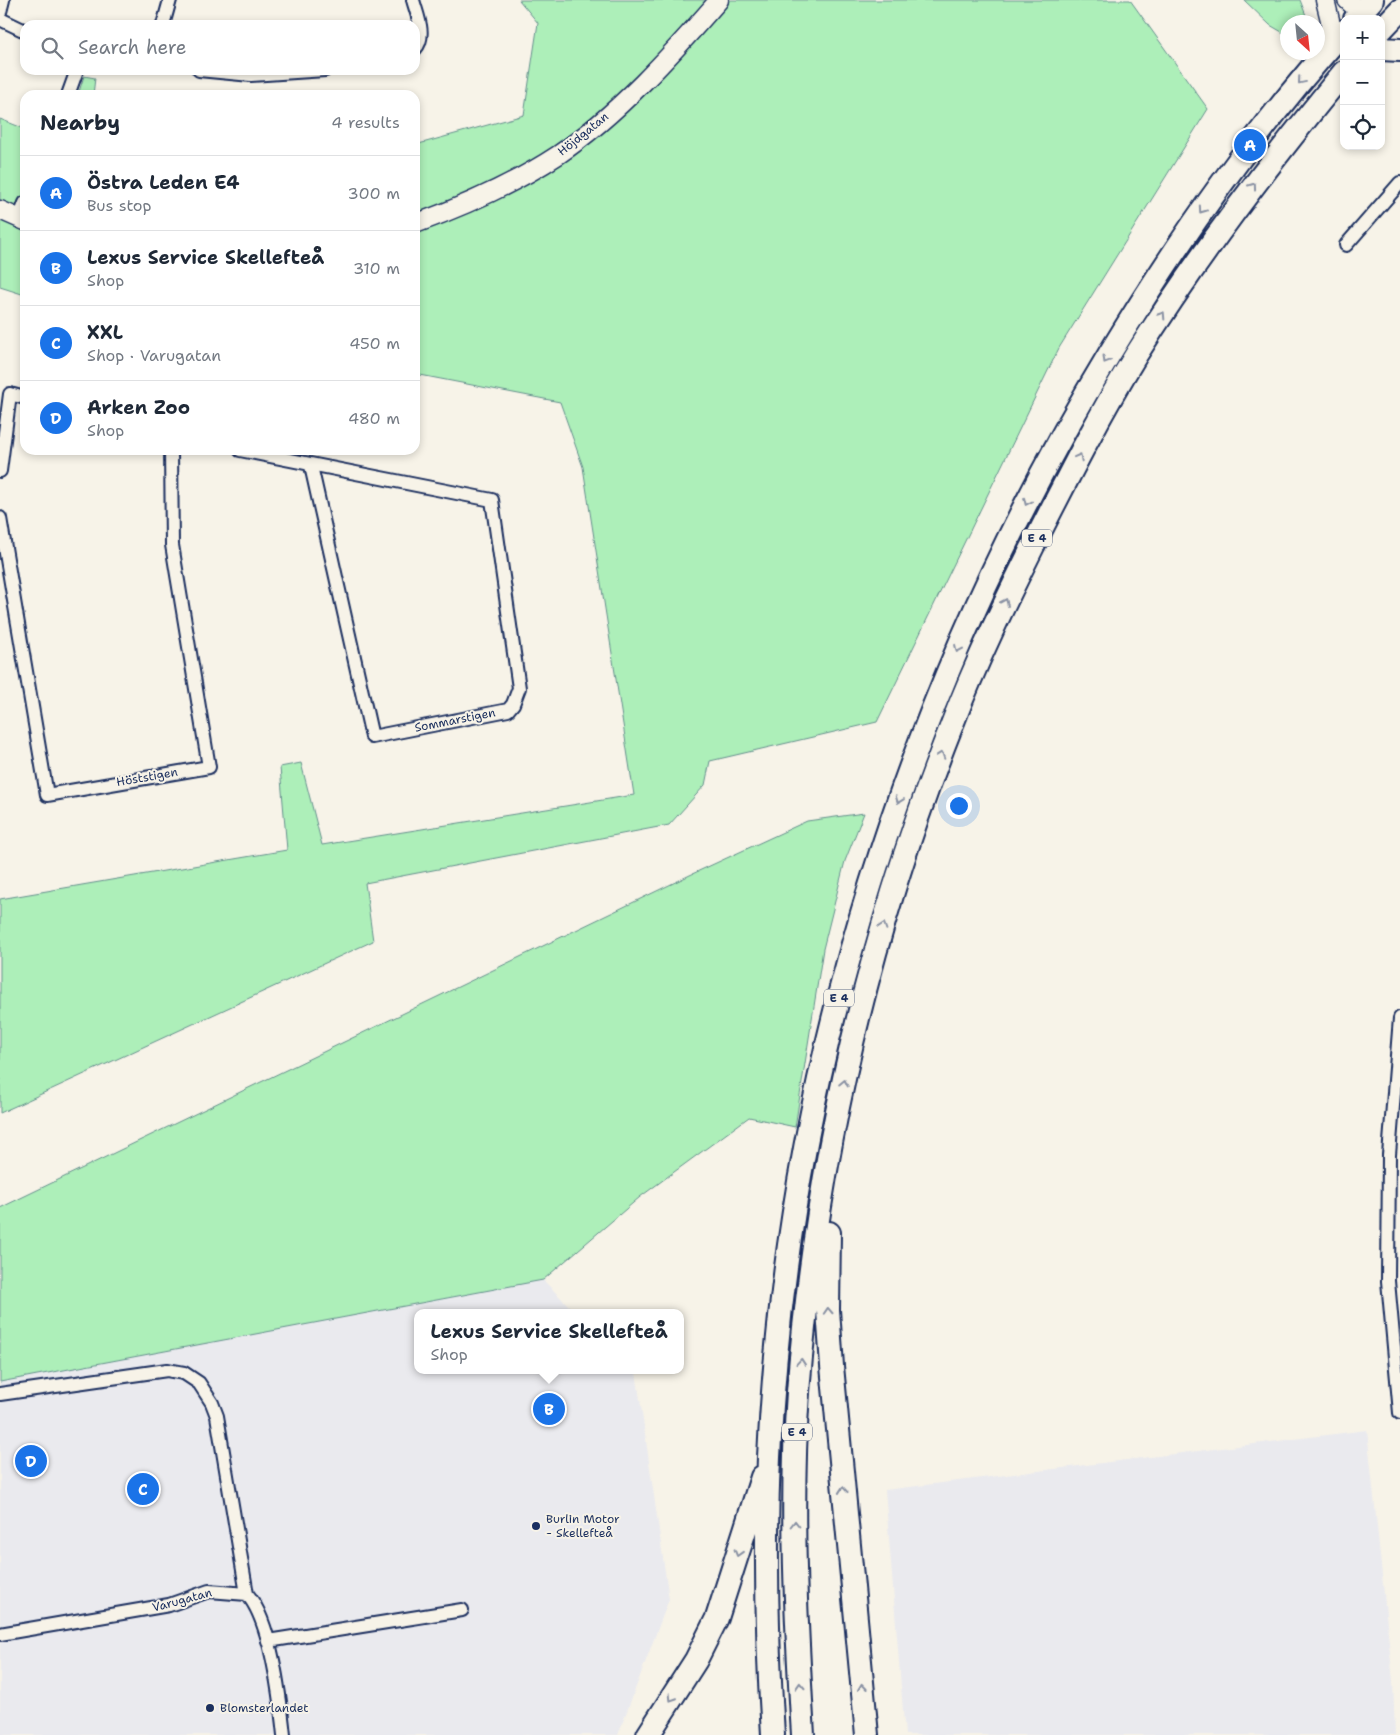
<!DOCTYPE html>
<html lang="en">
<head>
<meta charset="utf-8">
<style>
	body { margin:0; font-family:"Shantell Sans",sans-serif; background:#f6f6f7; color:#1f2937 }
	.controls { position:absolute; right:15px; top:15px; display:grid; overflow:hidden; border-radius:10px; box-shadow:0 2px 8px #0003 }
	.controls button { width:45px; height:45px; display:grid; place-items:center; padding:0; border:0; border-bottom:1px solid #e0e1e3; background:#fff; color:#1f2937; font:25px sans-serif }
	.compass { position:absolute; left:1280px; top:15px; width:45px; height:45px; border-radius:50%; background:#fff; box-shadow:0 2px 8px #0003; rotate:153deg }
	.you { position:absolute; left:958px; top:805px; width:18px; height:18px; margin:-12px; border:4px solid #fff; border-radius:50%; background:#1a73e8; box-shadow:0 0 0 8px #1a73e833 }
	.badge { display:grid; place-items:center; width:32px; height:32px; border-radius:50%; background:#1a73e8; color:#fff; font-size:16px; font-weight:700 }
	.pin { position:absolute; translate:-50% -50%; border:2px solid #fff; box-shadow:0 1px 5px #0006 }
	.popup { position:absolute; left:414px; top:1309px; width:270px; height:65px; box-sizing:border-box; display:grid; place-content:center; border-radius:10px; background:#fff; filter:drop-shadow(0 1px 4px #0005); font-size:16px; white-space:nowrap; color:#747a83 }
	.popup b { font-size:19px; color:#1f2937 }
	.popup::after { content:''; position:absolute; left:50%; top:100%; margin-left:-10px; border:10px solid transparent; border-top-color:#fff }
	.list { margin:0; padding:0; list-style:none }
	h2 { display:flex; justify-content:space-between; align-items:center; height:65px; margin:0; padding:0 20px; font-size:21px }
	h2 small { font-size:16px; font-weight:400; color:#747a83 }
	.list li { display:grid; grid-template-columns:32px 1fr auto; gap:15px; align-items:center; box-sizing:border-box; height:75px; padding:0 20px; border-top:1px solid #e0e1e3 }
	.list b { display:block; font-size:19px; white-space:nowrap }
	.list p { margin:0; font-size:16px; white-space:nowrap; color:#747a83 }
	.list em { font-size:16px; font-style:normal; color:#747a83 }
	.icon { flex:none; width:28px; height:28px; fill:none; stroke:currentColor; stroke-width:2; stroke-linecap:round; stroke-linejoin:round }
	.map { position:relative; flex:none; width:1400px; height:1735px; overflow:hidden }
	.search { position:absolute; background:#fff; box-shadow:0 2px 8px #0003; left:20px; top:20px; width:400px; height:55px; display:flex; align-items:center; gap:12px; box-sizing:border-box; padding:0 18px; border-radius:15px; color:#747a83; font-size:19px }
	.panel { position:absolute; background:#fff; box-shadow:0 2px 8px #0003; left:20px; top:90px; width:400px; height:365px; border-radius:15px }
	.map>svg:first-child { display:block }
</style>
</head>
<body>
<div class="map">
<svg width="1400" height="1735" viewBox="0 0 1400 1735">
	<rect width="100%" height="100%" fill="#f7f3e8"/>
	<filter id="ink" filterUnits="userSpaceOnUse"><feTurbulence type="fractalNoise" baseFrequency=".02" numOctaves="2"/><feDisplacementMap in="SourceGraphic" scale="10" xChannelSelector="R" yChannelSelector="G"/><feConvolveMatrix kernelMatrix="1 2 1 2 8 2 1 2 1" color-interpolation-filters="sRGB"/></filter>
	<g filter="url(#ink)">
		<path fill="#eaeaee" d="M543,1280l33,33h-158v57h216l2,2 33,227 -51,136h-618v-353z
			M1367,1430l26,251 2,54h-490l-20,-245z"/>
		<path fill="#adefb9" stroke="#648f8c" d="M519,0h611l78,109 -149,239 -182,374 -167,39 -5,24 -36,40 -304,58 8,58 -373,172v-214l287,-49 -7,-83 21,-4 21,82 312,-50 -51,-328 -23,-65 -145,-28v-229l109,-30 14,-92z
			M1244,0h56l7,18 -2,4h-17l-1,13 -17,-10z
			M84,76l11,2 -2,17h-15z
			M0,119l25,10v166l-25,-8z
			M864,813l-19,48 -22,88 -28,178 -46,-10 -109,80 -97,83 -543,102v-174l690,-333 117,-54z"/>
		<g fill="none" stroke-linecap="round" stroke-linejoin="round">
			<g stroke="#1b2f5e" stroke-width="16">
				<path id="street" d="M413,0c4,15 14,36 2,49
					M0,12l3,-12
					M0,19l25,12
					M163,25l7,-25
					M199,70l52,5 74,-5
					M68,95l9,-25
					M19,219l6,-16
					M1346,245l54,-62
					M240,450l252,50 27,188 -6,16 -5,6 -136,27 -61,-271
					M0,471l10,-77 15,4
					M0,518l47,277 162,-28 -37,-222 -1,-95
					M1400,1018l-11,137 -1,126 12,132
					M0,1394l167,-24 17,3 15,10 13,20 5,13 30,178
					M0,1634l169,-29 40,-14 38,3c24,27 33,103 37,141
					M268,1641l194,-31"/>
			</g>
			<g stroke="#1b2f5e" stroke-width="21">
				<path id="secondary" d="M1325,0l5,20v26
					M1347,0l21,19
					M0,210l25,11
					M415,224c49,-18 99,-40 143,-69 59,-40 114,-101 161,-155"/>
			</g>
			<g stroke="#1b2f5e" stroke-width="26">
				<path id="highway" d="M1355,19l17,-19
					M1381,30l19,-20
					M1381,49l19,1
					M829,1233l-1,77 4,56 35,369
					M648,1735l48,-75 21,-42 45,-141
					M773,1735c-6,-92 -8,-185 -4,-278 18,-389 140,-772 341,-1104 69,-114 145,-223 234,-322
					M803,1735c-7,-114 -13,-229 -5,-343 18,-227 69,-453 153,-665 26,-68 58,-133 90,-197 30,-59 60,-118 95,-175 62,-99 133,-192 208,-283"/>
			</g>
			<use href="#street" stroke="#f7f3e8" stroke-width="12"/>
			<use href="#secondary" stroke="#f7f3e8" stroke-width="18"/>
			<use href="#highway" stroke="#f7f3e8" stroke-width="22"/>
		</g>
		<defs><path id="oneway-chevron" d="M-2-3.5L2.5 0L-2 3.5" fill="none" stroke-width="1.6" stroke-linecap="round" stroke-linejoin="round" transform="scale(1.25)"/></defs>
		<g stroke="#8991a3">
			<use href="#oneway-chevron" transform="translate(1301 81) rotate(130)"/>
			<use href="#oneway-chevron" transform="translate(1253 186) rotate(-54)"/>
			<use href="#oneway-chevron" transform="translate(1202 210) rotate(125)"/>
			<use href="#oneway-chevron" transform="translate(1162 315) rotate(-57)"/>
			<use href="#oneway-chevron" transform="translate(1106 360) rotate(121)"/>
			<use href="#oneway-chevron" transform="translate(1079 457) rotate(-62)"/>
			<use href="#oneway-chevron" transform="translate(1027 502) rotate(115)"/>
			<use href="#oneway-chevron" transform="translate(1005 602) rotate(-66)"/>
			<use href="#oneway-chevron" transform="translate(958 649) rotate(115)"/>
			<use href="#oneway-chevron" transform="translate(941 755) rotate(-71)"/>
			<use href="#oneway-chevron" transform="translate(899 800) rotate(110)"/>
			<use href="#oneway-chevron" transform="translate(883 926) rotate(-72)"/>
			<use href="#oneway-chevron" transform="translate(844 1083) rotate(-78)"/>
			<use href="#oneway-chevron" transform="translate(828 1311) rotate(-93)"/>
			<use href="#oneway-chevron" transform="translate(801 1362) rotate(-85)"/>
			<use href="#oneway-chevron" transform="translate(843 1490) rotate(-95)"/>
			<use href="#oneway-chevron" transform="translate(795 1524) rotate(-90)"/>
			<use href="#oneway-chevron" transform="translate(738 1553) rotate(107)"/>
			<use href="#oneway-chevron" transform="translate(800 1686) rotate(-93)"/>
			<use href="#oneway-chevron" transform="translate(862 1687) rotate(-96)"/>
			<use href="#oneway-chevron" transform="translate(672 1698) rotate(122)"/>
		</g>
	</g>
	<g fill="#1b2f5e" stroke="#f7f3e8" stroke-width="2">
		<circle cx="536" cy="1526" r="5"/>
		<circle cx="210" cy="1708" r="5"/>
	</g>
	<g text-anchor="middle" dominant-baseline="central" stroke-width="4" stroke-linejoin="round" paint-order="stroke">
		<g fill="#f7f3e8" stroke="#5d6a87" stroke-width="1">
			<rect x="1022" y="529.5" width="30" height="17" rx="4"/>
			<rect x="824" y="989.5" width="30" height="17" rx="4"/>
			<rect x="782" y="1423.5" width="30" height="17" rx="4"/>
		</g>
		<g font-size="11" font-weight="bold" fill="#1b2f5e">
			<text x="1037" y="538">E 4</text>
			<text x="839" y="998">E 4</text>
			<text x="797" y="1432">E 4</text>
		</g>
		<g font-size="12" fill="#1b2f5e" stroke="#f7f3e8">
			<text transform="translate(583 134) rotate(-39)">Höjdgatan</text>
			<text transform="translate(455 720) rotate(-11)">Sommarstigen</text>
			<text transform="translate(147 777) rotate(-10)">Höststigen</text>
			<text transform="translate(182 1600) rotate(-15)">Varugatan</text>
		</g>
		<g font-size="12" fill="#1b2f5e" stroke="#f7f3e8" text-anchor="start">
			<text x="546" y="1519">Burlin Motor<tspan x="546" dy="14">- Skellefteå</tspan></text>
			<text x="220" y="1708">Blomsterlandet</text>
		</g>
	</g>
</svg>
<div class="controls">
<button>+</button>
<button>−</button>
<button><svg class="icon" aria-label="locate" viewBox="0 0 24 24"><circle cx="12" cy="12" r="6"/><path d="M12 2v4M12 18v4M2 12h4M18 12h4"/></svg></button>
</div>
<svg class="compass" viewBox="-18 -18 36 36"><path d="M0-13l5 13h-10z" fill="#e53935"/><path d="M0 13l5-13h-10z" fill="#747a83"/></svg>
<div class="you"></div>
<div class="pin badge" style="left:1250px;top:145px">A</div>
<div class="pin badge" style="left:549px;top:1409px">B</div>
<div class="popup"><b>Lexus Service Skellefteå</b>Shop</div>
<div class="pin badge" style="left:143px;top:1489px">C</div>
<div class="pin badge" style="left:31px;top:1461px">D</div>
<div class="search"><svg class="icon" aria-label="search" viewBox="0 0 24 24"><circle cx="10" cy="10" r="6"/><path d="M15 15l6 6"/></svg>Search here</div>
<section class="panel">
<h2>Nearby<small>4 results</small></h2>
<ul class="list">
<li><span class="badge">A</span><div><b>Östra Leden E4</b><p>Bus stop</p></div><em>300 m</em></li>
<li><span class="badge">B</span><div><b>Lexus Service Skellefteå</b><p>Shop</p></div><em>310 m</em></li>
<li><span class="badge">C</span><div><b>XXL</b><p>Shop · Varugatan</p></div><em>450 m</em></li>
<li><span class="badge">D</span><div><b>Arken Zoo</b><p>Shop</p></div><em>480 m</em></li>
</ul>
</section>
</div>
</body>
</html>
